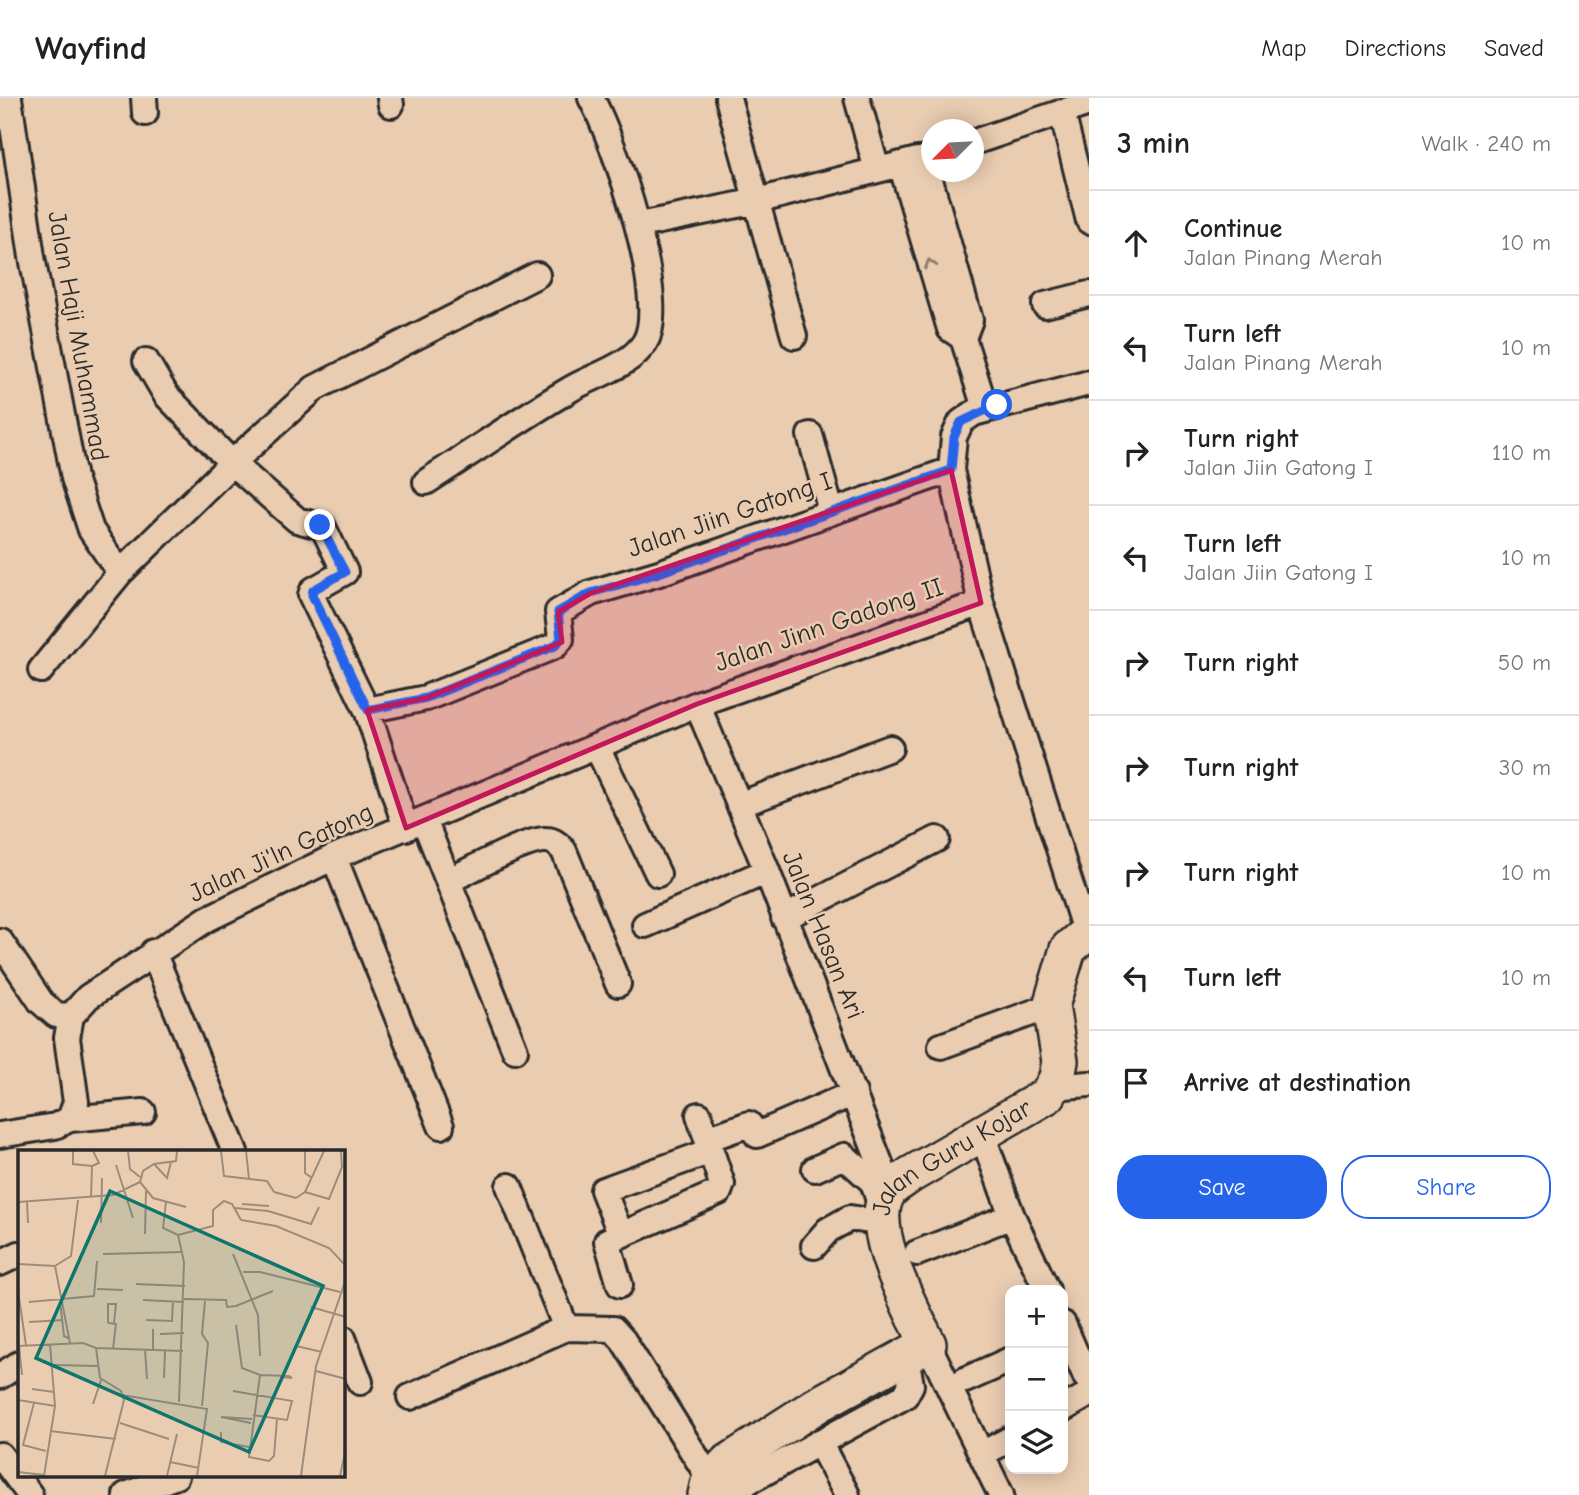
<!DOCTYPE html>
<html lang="en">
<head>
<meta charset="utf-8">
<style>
	body { margin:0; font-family:"Comic Neue",sans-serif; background:#f6f6f6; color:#222 }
	.controls { position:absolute; right:21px; bottom:21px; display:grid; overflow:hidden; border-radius:14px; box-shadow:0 4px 18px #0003 }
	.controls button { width:63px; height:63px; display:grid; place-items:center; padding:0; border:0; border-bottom:2px solid #e0e0e0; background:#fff; color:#222; font:35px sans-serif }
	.compass { position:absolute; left:921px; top:21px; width:63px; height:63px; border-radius:50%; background:#fff; box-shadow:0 4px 18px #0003; rotate:246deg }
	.stop { position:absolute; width:21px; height:21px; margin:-16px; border:5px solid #2563eb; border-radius:50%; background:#fff }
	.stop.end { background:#2563eb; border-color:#fff; box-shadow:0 2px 7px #0008 }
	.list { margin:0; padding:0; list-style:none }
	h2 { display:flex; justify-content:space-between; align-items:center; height:91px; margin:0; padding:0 28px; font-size:30px }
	h2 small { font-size:23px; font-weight:400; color:#767676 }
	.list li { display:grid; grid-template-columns:46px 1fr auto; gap:21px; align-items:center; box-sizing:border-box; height:105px; padding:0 28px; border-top:2px solid #e0e0e0 }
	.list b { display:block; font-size:26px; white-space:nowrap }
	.list p { margin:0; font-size:23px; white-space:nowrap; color:#767676 }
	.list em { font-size:23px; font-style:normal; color:#767676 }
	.actions { display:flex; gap:14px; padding:21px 28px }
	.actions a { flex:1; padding:16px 0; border:2px solid #2563eb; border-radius:28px; text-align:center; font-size:24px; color:#2563eb }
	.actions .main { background:#2563eb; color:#fff }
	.icon { flex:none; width:38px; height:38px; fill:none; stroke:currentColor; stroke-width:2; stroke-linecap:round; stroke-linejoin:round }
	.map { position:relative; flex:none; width:1089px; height:1397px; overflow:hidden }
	header { display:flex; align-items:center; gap:42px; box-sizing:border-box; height:98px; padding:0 35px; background:#fff; border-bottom:2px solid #e0e0e0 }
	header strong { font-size:33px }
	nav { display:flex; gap:38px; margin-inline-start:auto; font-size:24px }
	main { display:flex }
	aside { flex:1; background:#fff }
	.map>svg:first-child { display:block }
</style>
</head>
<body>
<header>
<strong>Wayfind</strong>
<nav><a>Map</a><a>Directions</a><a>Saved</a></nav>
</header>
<main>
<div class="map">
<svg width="1089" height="1397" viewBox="0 0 1089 1397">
	<rect width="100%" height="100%" fill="#eacdb1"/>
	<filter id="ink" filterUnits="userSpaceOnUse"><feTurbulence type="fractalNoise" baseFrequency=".0143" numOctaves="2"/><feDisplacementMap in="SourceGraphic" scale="14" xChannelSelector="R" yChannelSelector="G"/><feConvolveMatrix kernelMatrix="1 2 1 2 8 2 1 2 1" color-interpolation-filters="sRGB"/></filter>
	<g filter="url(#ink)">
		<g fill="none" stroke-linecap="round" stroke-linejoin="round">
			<g stroke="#2b2b2b" stroke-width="30">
				<path id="street" d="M9,0l23,159 42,221 17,52 29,43
					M144,0l1,15
					M390,0l1,7
					M728,0l66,238
					M857,0l20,72
					M1062,14l27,109
					M974,44l115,-39
					M901,66l49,165 13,9 7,-18 -46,-161
					M640,127l117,-24 160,-41
					M1045,207l44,-11
					M963,240l22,70
					M146,263l20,34 66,68 65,57 26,7 22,45 -32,18 -2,5 56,115 39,118
					M810,337l21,76
					M426,384c48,-31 95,-64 143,-92 23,-14 62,-24 76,-48 25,-41 -31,-202 -54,-244
					M41,572l79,-97 112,-110 83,-75 222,-113
					M697,606l70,167 123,318
					M367,612l59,-12 129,-52 6,-7 -3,-27 33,-19 68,-20 292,-103
					M597,649l61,127
					M739,707l151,-57
					M424,722l91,230
					M334,759l107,269
					M448,783c21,-10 77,-42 98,-41 8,0 13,5 18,11l54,133
					M784,820l153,-79
					M645,827l122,-54
					M1086,836l-105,-331 -30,-133 3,-33 7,-15 13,-9 115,-30
					M0,843l41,61 15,13 15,1
					M153,854l82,200
					M941,948l110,-40
					M1053,989l36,-3
					M699,1017l8,24
					M70,1021l73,-7
					M982,1036l30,82 35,74
					M0,1037l55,-9 15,-7 6,-17 -9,-64 4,-22 17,-19 119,-78 127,-62 363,-153 284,-101
					M711,1053l-108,39 18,45 98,-43 3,-8 -15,-45 42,-15 8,11 97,-42
					M815,1071l29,-13 29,26 7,22
					M509,1088l57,142
					M814,1148l14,-16 22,-12 33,5
					M917,1155l95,-37
					M0,1165l19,-9
					M620,1187l-13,-44 14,-6
					M1063,1226l23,53
					M343,1240l17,44
					M928,1246l73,151
					M0,1278l19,-12
					M965,1282l45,-20
					M410,1299l156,-69 47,1 10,11 95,152
					M1063,1311l26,-15
					M819,1344l28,53
					M982,1356l28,-15
					M0,1357l30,40
					M126,1397l50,-19
					M732,1397l17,-14 156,-85 6,-11 -5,-29"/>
			</g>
			<g stroke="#2b2b2b" stroke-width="40">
				<g id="secondary">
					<path id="s1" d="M706,1397l3,-13 18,-19 90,-58 111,-61c-16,-34 -64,-118 -39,-153 5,-6 15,-11 21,-16l138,-80 9,-17 3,-17 -9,-55 17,-57 21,-18"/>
				</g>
			</g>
			<use href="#street" stroke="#eacdb1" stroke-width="24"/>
			<use href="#secondary" stroke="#eacdb1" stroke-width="35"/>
		</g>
		<defs><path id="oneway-chevron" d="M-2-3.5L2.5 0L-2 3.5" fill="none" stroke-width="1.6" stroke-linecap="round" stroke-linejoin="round" transform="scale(1.75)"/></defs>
		<use stroke="#8a7c6e" href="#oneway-chevron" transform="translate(930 166) rotate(-106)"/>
	</g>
	<g fill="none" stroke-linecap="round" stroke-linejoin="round" filter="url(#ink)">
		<path stroke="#2563eb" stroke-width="9" d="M320,427l25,47 -32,18 -1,5 56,115 58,-12 129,-52 6,-7 -3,-27 33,-19 68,-20 292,-103 3,-33 7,-15 36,-17"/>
	</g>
	<path fill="#c2185b" fill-opacity="0.2" stroke="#c2185b" stroke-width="5" stroke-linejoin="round" d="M951,372l30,133 -284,101 -291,124 -39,-118 59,-12 136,-56 -4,-30 33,-19z"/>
	<g text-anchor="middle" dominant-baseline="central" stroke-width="5" stroke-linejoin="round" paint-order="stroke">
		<g font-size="26" fill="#2b2b2b" stroke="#eacdb1">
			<text transform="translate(78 238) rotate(80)">Jalan Haji Muhammad</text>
			<text transform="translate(730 417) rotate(-19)">Jalan Jiin Gatong I</text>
			<text transform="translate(829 527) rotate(-19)">Jalan Jinn Gadong II</text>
			<text transform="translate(281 755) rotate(-25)">Jalan Ji'ln Gatong</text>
			<text transform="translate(823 837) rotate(68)">Jalan Hasan Ari</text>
			<text stroke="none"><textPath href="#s1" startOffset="506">Jalan Guru Kojar</textPath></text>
		</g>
	</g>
	<g transform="translate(18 1052)">
		<rect width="327" height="327" fill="#eacdb1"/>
		<path fill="none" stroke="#9e8c7b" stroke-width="2" d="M55,1v13l19,2M110,1l2,18 10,8M159,1l-1,10 -22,3 -11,7 -3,11 13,16 33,9M203,1l3,25 43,5 7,11M228,1l3,28M287,1v22l7,5M136,14l13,14 4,-16M98,15l17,53M74,16l7,-3 -6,-12M256,42l22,6M287,42l24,7 13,-32 -1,-16M73,48l1,-32M278,48l9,-6 19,-41M0,52l95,-7 27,-13M9,52l1,21M148,52l-3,26 15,7 6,27 -5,140M224,54l27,2M217,58l33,3 43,13 8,-17M223,70l35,6 53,22 17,18M83,73l1,-45M127,84l1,-43M160,85l35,-9v-16l11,-9 8,3 9,16M85,104l80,-2M215,104l25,61 2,41M0,114l37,2 15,77M37,116l16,-10 7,-56M225,122h17l80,20M118,134l49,2M79,139l26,1M0,141l8,54M166,149l42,1 1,7 9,-1 37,-15M125,150l41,2M42,151l4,35 6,3M11,152l65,-6 3,-35M293,157l35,10M128,170l26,1 1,-20M11,172l34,-2M218,175l6,43 18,7 29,1 3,2 -12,-1M142,184l24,-1M0,196l65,-3 13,5 87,3M1,196l3,29M278,196l26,6M78,198l4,30 21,13 3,9 -19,76M95,199l3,-25 -7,-1 -1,-1v-18h8l-2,19M127,200l2,29M135,201v-22M36,215l44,1M298,221l30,8M242,225l-11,82 20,4 5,-5 3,-37M146,228l1,-27M14,239l22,3M215,241l59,10 -5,19 -34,-5M104,245l85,14 -10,67M0,250l37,6M16,253l-11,42 23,6M75,254l8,-24M184,256l6,-63 -6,-9 3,-33M102,273l49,16M233,273l-30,-6 31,2M32,281l66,8M203,282v10l28,5M152,312l29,6M0,322l26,3M26,326l11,-70 -5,-62M149,326l10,-42M283,326l15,-110 30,-87M322,326l6,-28"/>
		<path fill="#0f766e" fill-opacity="0.15" stroke="#0f766e" stroke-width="3.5" d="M92,41l213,95 -74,166 -213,-94z"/>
		<rect width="327" height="327" fill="none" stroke="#2b2b2b" stroke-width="3.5"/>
	</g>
</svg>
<div class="controls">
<button>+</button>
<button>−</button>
<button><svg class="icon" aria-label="layers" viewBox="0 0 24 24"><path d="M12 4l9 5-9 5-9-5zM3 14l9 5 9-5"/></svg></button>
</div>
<svg class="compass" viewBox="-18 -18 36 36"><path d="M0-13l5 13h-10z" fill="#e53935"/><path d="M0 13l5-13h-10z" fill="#767676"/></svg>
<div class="stop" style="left:997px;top:307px"></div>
<div class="stop end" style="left:320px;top:427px"></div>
</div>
<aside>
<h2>3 min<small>Walk · 240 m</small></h2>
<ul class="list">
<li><svg class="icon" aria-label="ahead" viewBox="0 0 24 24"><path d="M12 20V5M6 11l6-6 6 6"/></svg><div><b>Continue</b><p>Jalan Pinang Merah</p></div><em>10 m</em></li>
<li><svg class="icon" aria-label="left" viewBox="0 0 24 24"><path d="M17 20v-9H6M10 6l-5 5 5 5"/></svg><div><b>Turn left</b><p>Jalan Pinang Merah</p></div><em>10 m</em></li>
<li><svg class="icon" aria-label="right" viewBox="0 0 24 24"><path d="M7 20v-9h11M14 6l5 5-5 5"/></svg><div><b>Turn right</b><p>Jalan Jiin Gatong I</p></div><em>110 m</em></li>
<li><svg class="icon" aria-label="left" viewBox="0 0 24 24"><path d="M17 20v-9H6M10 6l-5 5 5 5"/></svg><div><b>Turn left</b><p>Jalan Jiin Gatong I</p></div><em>10 m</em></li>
<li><svg class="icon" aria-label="right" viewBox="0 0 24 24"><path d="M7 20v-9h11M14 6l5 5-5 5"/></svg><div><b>Turn right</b></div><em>50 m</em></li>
<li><svg class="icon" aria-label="right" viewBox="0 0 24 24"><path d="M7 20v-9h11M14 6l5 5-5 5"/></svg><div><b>Turn right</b></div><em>30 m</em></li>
<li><svg class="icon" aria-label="right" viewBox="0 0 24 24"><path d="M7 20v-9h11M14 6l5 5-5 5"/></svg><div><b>Turn right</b></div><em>10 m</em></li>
<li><svg class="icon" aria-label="left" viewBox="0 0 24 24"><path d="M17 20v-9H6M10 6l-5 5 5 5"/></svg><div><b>Turn left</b></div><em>10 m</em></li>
<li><svg class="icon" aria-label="arrive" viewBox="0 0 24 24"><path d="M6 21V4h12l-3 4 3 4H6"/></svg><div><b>Arrive at destination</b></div></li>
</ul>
<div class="actions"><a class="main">Save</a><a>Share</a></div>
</aside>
</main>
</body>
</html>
